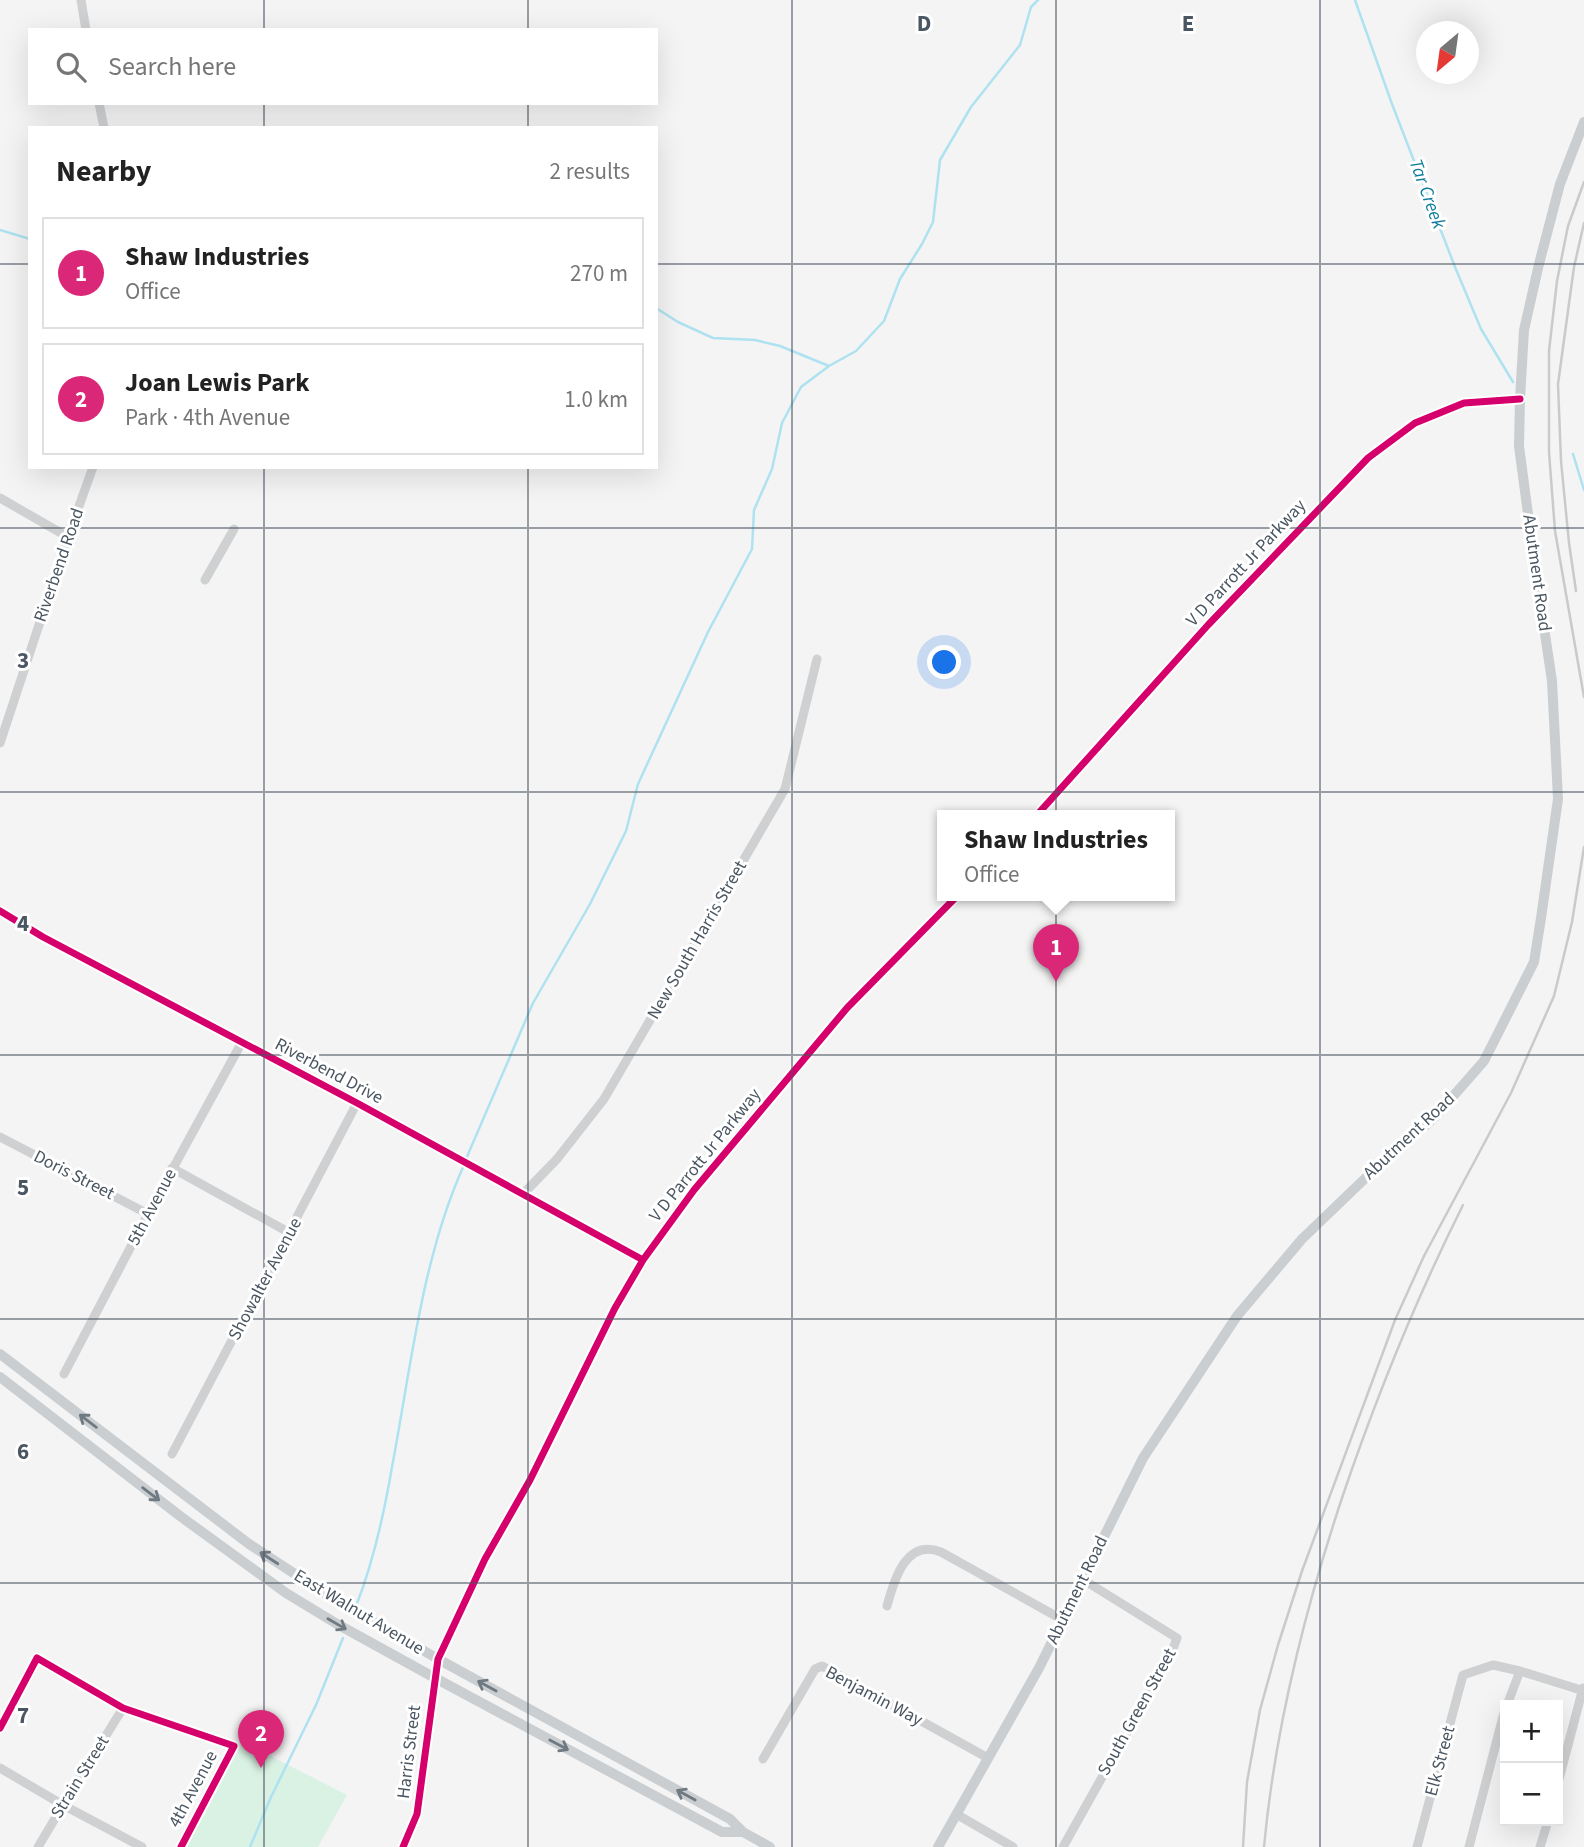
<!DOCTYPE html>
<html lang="en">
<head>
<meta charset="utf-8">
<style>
	body { margin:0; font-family:"Source Sans 3",sans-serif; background:#f6f6f6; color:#222 }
	.controls { position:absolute; right:21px; bottom:21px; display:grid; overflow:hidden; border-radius:0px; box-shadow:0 7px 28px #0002 }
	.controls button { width:63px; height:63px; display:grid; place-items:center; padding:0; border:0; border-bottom:2px solid #e0e0e0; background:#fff; color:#222; font:35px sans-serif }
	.compass { position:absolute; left:1416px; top:21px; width:63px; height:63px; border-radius:50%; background:#fff; box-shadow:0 7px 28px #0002; rotate:209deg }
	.you { position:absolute; left:945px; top:663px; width:24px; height:24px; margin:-18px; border:5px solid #fff; border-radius:50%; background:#1a73e8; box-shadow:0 0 0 10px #1a73e833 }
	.badge { display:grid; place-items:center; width:46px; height:46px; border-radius:50%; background:#db2777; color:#fff; font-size:23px; font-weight:700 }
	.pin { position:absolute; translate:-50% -58px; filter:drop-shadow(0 2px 4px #0008) }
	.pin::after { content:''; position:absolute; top:37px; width:24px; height:21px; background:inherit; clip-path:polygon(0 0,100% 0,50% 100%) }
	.popup { position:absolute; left:937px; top:810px; width:238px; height:91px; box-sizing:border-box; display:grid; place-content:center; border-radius:0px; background:#fff; filter:drop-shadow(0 2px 5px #0005); font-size:23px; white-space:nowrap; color:#767676 }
	.popup b { font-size:26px; color:#222 }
	.popup::after { content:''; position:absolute; left:50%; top:100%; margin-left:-14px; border:14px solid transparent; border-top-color:#fff }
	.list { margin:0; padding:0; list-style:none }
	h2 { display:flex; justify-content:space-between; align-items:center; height:91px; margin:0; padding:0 28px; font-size:30px }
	h2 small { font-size:23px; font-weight:400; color:#767676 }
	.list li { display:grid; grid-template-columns:46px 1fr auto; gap:21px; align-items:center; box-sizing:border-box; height:112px; margin:0 14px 14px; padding:0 14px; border:2px solid #e0e0e0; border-radius:0px }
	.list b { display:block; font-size:26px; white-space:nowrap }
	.list p { margin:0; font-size:23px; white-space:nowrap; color:#767676 }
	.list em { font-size:23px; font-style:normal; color:#767676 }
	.icon { flex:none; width:38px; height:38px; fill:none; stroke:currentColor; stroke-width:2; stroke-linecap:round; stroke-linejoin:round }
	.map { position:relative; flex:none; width:1584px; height:1847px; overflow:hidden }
	.search { position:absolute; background:#fff; box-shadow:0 7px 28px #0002; left:28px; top:28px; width:630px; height:77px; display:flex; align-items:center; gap:18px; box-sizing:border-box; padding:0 24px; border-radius:0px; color:#767676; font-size:26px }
	.panel { position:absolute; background:#fff; box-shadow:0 7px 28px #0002; left:28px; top:126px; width:630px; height:343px; border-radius:0px }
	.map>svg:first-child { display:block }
</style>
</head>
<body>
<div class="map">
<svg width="1584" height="1847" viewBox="0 0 1584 1847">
	<rect width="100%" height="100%" fill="#f4f4f4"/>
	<path fill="#d9f2e3" d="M241,1741l106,54 -29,52h-132z"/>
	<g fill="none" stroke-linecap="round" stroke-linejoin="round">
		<path stroke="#aee2f0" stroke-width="2.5" d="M1355,0l37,104 63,163 26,62 32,53
			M0,230l30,9
			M656,308l22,14 35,16 42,2 25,6 49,20
			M1573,454l11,36
			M466,1159l67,-156 57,-99 36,-73 12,-47 70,-152 44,-83 2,-39 18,-41 10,-46 19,-36 28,-21 27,-15 28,-30 16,-42 22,-35 11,-22 7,-62 31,-53 49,-62 11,-38 7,-7
			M356,1606c18,-45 28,-92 36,-139 19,-100 30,-209 72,-302
			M250,1847l21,-50 45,-92 27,-67"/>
		<path stroke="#ced0d2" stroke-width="9" d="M81,0l5,30
			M99,103l5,25
			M0,498l68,39
			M205,580l29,-51
			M0,743l68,-206 25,-70
			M1036,816l172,-191 160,-167 47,-35 49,-20 56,-4
			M0,911l43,26 314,166 286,157
			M0,1137l148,77
			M172,1168l118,65
			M524,1193l33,-34 47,-60 181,-310 32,-130
			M64,1374l84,-160 94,-172
			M172,1454l185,-351
			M887,1606c7,-26 19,-68 54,-54l122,68
			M1507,1705l13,-34
			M0,1728l37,-70 86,50 111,38 -53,101
			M763,1759l52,-90 7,-3 166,92
			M0,1768l63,37 79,42
			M1558,1783l25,-95
			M956,1814l57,33
			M38,1847l25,-42 60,-97
			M403,1847l14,-33 21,-155 47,-100 45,-79 85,-172 28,-48 51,-70 153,-182 110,-112
			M1063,1847l108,-193 6,-16 -95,-59
			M1417,1847l46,-172 30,-10 27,6 64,20
			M1469,1847l36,-138
			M1540,1847l8,-26"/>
		<path stroke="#caced1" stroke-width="10" d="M0,1354l249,190 75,49 114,66 292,160 13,13 27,15
			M0,1377l180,139 106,77 51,31 98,54 287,154h21
			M938,1847l101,-179 104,-210 94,-142 65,-77 75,-72 57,-49 50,-57 50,-99 7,-44 17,-119 -6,-118 -17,-114 -16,-121 1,-47 4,-69 15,-66 21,-80 24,-62"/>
		<path stroke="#c9cacc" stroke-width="2.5" d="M1584,182l-16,44 -11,55 -8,70v101l6,79 29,166
			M1576,591l-7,-48 -8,-82 -3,-77 16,-117 10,-44
			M1243,1847l4,-65 13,-72 18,-65 24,-74 93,-251 29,-64 87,-163 43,-97 18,-74 12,-75
			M1264,1847c11,-120 41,-238 79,-352 34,-100 73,-196 120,-290"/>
		<g stroke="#fff" stroke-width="11">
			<path id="cycleway" d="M1036,816l172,-191 160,-167 47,-35 49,-20 56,-4
				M0,911l43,26 314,166 286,157
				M0,1728l37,-70 86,50 111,38 -53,101
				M403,1847l14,-33 21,-155 47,-100 45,-79 85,-172 28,-48 51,-70 153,-182 110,-112"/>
		</g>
		<use href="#cycleway" stroke="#d6006c" stroke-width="7"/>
	</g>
	<defs><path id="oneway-shaft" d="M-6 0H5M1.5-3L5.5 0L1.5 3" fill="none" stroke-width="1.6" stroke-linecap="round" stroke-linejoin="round" transform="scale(1.75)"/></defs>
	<g stroke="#707a83">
		<use href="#oneway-shaft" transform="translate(88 1421) rotate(-143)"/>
		<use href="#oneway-shaft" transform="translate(151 1494) rotate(37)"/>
		<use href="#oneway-shaft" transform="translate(269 1558) rotate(-147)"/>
		<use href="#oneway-shaft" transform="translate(337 1624) rotate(30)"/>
		<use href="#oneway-shaft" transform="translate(487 1686) rotate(-151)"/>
		<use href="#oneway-shaft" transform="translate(559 1745) rotate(28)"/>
		<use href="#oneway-shaft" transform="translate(686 1795) rotate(-151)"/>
	</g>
	<path fill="none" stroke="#4a5661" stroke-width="2" stroke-opacity="0.55" d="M264,0v30M528,0v30M792,0v1847M1056,0v1847M1320,0v1847M264,103v25M528,103v25M0,264h30M656,264h928M264,467v1380M528,467v1380M0,528h1584M0,792h1584M0,1055h1584M0,1319h1584M0,1583h1584"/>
	<g text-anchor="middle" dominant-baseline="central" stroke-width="6" stroke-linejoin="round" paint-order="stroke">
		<g font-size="18" fill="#4a5661" stroke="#fff">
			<text transform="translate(1246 563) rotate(-47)">V D Parrott Jr Parkway</text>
			<text transform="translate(59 565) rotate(-71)">Riverbend Road</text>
			<text transform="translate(1537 573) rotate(82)">Abutment Road</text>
			<text transform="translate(697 940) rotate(-60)">New South Harris Street</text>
			<text transform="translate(329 1071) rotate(28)">Riverbend Drive</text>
			<text transform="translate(1409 1136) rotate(-43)">Abutment Road</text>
			<text transform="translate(705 1155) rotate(-51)">V D Parrott Jr Parkway</text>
			<text transform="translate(74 1175) rotate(27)">Doris Street</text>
			<text transform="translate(152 1207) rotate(-62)">5th Avenue</text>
			<text transform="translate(265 1279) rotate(-62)">Showalter Avenue</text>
			<text transform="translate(1077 1590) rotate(-64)">Abutment Road</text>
			<text transform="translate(359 1612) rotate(31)">East Walnut Avenue</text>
			<text transform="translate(874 1696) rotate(28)">Benjamin Way</text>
			<text transform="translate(1137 1712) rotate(-61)">South Green Street</text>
			<text transform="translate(409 1752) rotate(-83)">Harris Street</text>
			<text transform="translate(1440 1761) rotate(-75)">Elk Street</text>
			<text transform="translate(80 1777) rotate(-58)">Strain Street</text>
			<text transform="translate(193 1789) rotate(-62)">4th Avenue</text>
		</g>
		<g font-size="19" font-style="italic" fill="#0c7c9b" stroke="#fff">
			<text transform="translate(1427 194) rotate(70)">Tar Creek</text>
		</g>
	</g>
	<g font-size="23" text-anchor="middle" font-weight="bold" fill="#4a5661" stroke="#fff" stroke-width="6" stroke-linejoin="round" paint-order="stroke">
		<text x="924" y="31">D</text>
		<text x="1188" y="31">E</text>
		<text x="23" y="668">3</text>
		<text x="23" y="931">4</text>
		<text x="23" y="1195">5</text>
		<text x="23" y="1459">6</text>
		<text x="23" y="1723">7</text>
	</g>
</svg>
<div class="controls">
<button>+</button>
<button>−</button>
</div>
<svg class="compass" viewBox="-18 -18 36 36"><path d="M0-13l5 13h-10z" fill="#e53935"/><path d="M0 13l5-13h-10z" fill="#767676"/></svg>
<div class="you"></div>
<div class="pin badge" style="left:1056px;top:982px">1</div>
<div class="popup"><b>Shaw Industries</b>Office</div>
<div class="pin badge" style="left:261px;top:1768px">2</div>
<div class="search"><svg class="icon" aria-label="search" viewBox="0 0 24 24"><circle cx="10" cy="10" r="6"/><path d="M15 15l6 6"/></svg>Search here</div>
<section class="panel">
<h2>Nearby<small>2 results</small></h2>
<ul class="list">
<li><span class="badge">1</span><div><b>Shaw Industries</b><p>Office</p></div><em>270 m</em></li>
<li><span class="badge">2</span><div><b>Joan Lewis Park</b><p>Park · 4th Avenue</p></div><em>1.0 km</em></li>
</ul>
</section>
</div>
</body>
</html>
